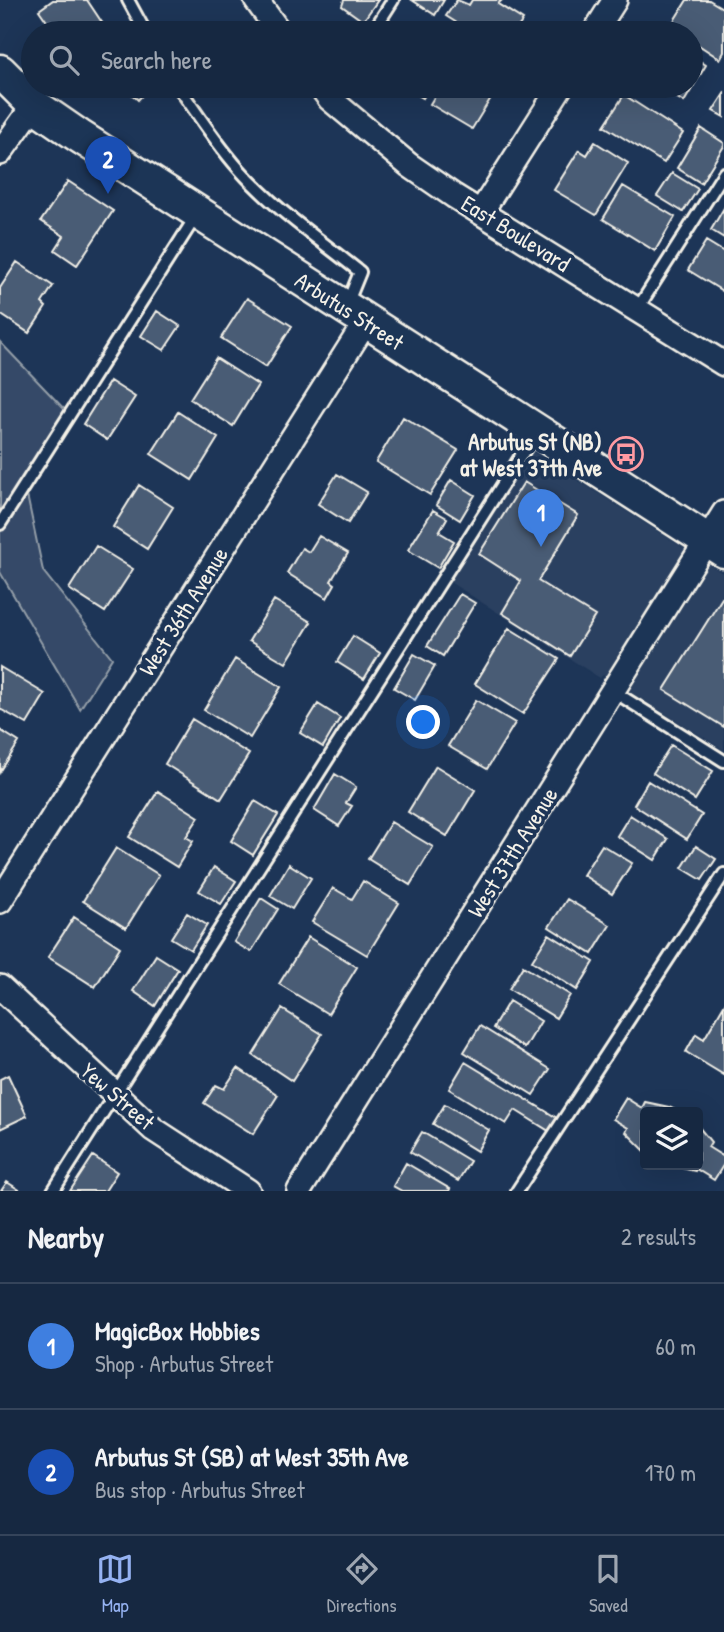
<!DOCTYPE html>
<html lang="en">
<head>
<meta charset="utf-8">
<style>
	body { margin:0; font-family:"Patrick Hand",sans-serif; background:#23344c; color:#f1f3f6 }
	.controls { position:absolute; right:21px; bottom:21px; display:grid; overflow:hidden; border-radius:7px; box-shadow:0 7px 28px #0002 }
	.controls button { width:63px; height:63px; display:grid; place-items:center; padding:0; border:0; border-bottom:2px solid #35445a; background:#162841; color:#f1f3f6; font:35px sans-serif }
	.you { position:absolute; left:424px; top:723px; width:24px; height:24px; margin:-18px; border:5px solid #fff; border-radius:50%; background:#1a73e8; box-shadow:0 0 0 10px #1a73e833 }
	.badge { display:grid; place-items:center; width:46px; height:46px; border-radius:50%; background:#95b2f1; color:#fff; font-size:23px; font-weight:700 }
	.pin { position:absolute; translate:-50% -58px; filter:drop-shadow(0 2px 4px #0008) }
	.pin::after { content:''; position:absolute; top:37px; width:24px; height:21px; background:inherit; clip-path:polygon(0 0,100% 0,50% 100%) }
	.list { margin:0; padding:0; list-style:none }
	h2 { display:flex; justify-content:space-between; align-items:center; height:91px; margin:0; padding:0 28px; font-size:30px }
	h2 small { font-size:23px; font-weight:400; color:#9ea6b1 }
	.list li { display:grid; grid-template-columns:46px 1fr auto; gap:21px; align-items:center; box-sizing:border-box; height:126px; padding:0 28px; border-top:2px solid #35445a }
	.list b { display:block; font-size:26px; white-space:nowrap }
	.list p { margin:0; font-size:23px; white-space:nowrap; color:#9ea6b1 }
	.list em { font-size:23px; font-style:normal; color:#9ea6b1 }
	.icon { flex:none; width:38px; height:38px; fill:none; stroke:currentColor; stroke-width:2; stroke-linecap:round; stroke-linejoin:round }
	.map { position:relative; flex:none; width:724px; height:1191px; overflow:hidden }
	.search { position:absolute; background:#162841; box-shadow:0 7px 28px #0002; left:21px; right:21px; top:21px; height:77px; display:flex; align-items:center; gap:18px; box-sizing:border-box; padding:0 24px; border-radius:38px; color:#9ea6b1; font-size:26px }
	.sheet { height:343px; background:#162841 }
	nav { display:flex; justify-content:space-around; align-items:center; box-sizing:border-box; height:98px; border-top:2px solid #35445a; background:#162841; font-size:19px; color:#9ea6b1 }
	nav a { display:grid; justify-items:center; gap:4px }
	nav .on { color:#95b2f1 }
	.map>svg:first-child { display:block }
</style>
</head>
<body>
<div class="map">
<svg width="724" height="1191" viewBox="0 0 724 1191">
	<rect width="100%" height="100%" fill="#1d3557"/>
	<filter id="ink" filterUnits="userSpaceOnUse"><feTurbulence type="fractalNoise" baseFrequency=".0143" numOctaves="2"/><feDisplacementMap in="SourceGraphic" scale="14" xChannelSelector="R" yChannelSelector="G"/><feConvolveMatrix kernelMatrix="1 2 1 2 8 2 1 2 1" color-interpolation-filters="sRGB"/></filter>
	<g filter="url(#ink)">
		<path fill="#2a4060" d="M532,451l192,123v176l-121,-75 -3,3 -150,-96z"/>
		<path fill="#354a67" stroke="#949ea8" stroke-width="2" d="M0,342l67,70 -43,69 19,90 69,87 -32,51 -80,-137z"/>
		<path fill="#485b74" stroke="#f4f1e8" stroke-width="2" d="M53,0h34l16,24 -13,9h-35l-16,-23z
			M344,0h34l-15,21 -21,-15z
			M412,0h32l-9,15z
			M457,0l12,5 3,-5h30l-4,4 25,16 -9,13h-41l-27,-17z
			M687,0h22l15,9v43l-4,7 -29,-19v-7h-12l-9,-6z
			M691,55l15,10 -22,37 -26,-16h33z
			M123,86h21l4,3 -10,11z
			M403,86h27l-7,12z
			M441,86h53l3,2 -25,41 -42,-25z
			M724,94v23l-11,-6z
			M624,95l59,38 -19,30 -60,-37z
			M701,128l23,15v3l-23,37 -24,-15z
			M595,142l33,21 -32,52 -42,-25 25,-40 8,5z
			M672,173l26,16 -15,23 -26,-16z
			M68,181l45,30 -36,54 -22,-15 9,-14 -23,-15z
			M623,186l52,31 -20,34 -52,-32z
			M724,208v30l-13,-8z
			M706,241l18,11v40l-36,-22z
			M17,262l36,24 -11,17 4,4 -17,26 -29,-19v-26z
			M247,298l45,28 -26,41 -45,-29z
			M157,311l23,15 -16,24 -23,-14z
			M216,358l42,27 -25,41 -43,-27z
			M110,381l25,16 -28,43 -24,-16z
			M178,412l40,26 -26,42 -41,-26z
			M403,417l55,33 -28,45 -54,-33z
			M337,474l30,18 -19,31 -30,-19z
			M451,480l24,15 -15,25 -24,-15z
			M524,482l54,33 -40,66 57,35 -25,40 -68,-43 19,-32 -42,-27z
			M139,485l34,22 -26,42 -34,-22z
			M433,510l14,8 -8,14 15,9 -16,27 -30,-18z
			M319,536l29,17 -17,28 4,3 -8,14 -40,-25 15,-25 7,4z
			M96,546l37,23 -28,43 -36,-23z
			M460,594l15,9 -32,53 -16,-10z
			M722,598l2,1v128l-60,-37z
			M274,600l37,22 -25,41 -37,-22z
			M509,628l50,31 -36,55 -48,-30z
			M353,636l27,17 -16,26 -27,-17z
			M414,654l21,12 -20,34 -21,-12z
			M235,659l46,28 -31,51 -46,-28z
			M0,667l45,27 -18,30 -27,-15z
			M476,700l39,23 -28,46 -39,-23z
			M318,704l22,14 -17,29 -23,-14z
			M192,719l57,35 -28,45 -56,-35z
			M0,730l19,12 -19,30z
			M671,745l42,26 -18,29 -42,-27z
			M436,766l39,24 -28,46 -39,-24z
			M335,774l21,13 -10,16 6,3 -13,20 -25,-16z
			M648,781l54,34 -15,24 -53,-34z
			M158,791l41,26 -13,20 7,4 -16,26 -48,-30z
			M255,801l23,14 -25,40 -22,-14z
			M630,815l38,24 -13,21 -38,-24z
			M391,822l42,25 -23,38 -42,-26z
			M602,845l30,18 -20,31 -29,-19z
			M696,846l20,13 -14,21 -20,-12z
			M116,848l43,27 -33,53 -43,-27z
			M289,864l22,14 -19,31 -22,-13z
			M214,867l22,14 -15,23 -22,-13z
			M363,881l36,22 -32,52 -55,-33 21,-34 19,11z
			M261,898l17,11 -27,43 -17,-10z
			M567,899l43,26 -18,29 -43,-27z
			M187,913l20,12 -16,25 -20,-12z
			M74,917l46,30 -25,40 -47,-30z
			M549,934l45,28 -17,28 -45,-29z
			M308,937l49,30 -29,47 -49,-30z
			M156,955l22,14 -23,37 -22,-15z
			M523,966l47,29 -14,23 -47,-29z
			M509,1001l32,20 -16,27 -32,-20z
			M724,1005v70l-38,-23 10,-18 8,5z
			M282,1009l40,25 -30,47 -39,-26z
			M480,1026l70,43 -17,26 -69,-43z
			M465,1062l92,56 -8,13 -34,-21 -9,14 -57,-35z
			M238,1068l40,27 -25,39 -49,-31 12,-18 8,4z
			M8,1075l19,41 -27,13v-50z
			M626,1098l16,10 3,-6 24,5 10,5h-34v39l-19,-19 2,-4 -15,-9z
			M445,1104l44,26 -12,21 -44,-27z
			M698,1126l13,16 -3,5 16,10v7l-10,16 -18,-11 -1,2 -26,-6h29z
			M422,1132l48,29 -12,20 -48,-29z
			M93,1156l24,16 -12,19h-35z
			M406,1163l44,26 -1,2h-47l-9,-5z
			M7,1182l14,9h-20z"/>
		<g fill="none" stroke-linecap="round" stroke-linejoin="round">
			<g stroke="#f4f1e8" stroke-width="16">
				<path id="lane" d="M128,0l18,33
					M372,33l21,-33
					M178,86c19,28 38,57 61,83 35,40 80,70 121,103l-13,32
					M638,308l86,-135
					M0,524l196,-308
					M613,691l111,70
					M53,1191l483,-759
					M517,1191l207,-317"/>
			</g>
			<g stroke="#f4f1e8" stroke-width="28">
				<path id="street" d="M256,0l24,33
					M594,33l21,-33
					M320,86l10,13 79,66 45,31 270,168
					M0,153l34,-48
					M481,212l80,-126
					M0,901l367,-581
					M0,987l153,142 95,62
					M299,1191l425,-678"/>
			</g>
			<g stroke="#f4f1e8" stroke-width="37">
				<g id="secondary">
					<path id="s1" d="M0,71l34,34 45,31 645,415"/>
				</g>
			</g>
			<use href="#lane" stroke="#1d3557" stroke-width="10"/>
			<use href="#street" stroke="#1d3557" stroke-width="23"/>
			<use href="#secondary" stroke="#1d3557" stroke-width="32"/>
		</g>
	</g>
	<defs>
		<g id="bus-ring" transform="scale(1.75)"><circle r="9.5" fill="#1d3557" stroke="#ff9aa2" stroke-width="1.5"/><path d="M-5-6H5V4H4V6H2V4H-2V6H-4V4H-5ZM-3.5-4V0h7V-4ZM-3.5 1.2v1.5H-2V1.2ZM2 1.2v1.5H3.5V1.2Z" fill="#ff9aa2"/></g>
	</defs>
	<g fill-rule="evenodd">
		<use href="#bus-ring" x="626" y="454"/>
	</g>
	<g text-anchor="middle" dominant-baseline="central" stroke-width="7" stroke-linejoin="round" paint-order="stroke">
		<g font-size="23" fill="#f4f1e8" stroke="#1d3557">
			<text transform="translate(516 233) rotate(32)">East Boulevard</text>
			<text stroke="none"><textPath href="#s1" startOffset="425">Arbutus Street</textPath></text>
			<text transform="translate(183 611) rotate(-58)">West 36th Avenue</text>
			<text transform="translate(512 852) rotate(-58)">West 37th Avenue</text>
			<text transform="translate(118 1096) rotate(41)">Yew Street</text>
		</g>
		<g font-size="23" font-weight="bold" fill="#f4f1e8" stroke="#1d3557" text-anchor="end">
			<text x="602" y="441">Arbutus St (NB)<tspan x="602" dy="26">at West 37th Ave</tspan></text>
		</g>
	</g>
</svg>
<div class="controls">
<button><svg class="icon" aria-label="layers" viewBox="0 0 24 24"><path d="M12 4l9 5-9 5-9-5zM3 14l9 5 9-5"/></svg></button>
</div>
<div class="you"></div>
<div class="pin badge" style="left:541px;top:547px;background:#3f7fe0">1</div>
<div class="pin badge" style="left:108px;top:194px;background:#1a4fb4">2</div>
<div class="search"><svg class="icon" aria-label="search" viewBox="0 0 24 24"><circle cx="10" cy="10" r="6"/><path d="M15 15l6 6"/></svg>Search here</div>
</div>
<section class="sheet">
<h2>Nearby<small>2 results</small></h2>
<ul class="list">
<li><span class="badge" style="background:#3f7fe0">1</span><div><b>MagicBox Hobbies</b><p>Shop · Arbutus Street</p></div><em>60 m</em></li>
<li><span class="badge" style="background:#1a4fb4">2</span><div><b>Arbutus St (SB) at West 35th Ave</b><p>Bus stop · Arbutus Street</p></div><em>170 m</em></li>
</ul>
</section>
<nav>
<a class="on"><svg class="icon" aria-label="map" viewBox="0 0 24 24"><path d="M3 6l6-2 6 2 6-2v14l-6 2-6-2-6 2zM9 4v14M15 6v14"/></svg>Map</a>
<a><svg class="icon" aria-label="directions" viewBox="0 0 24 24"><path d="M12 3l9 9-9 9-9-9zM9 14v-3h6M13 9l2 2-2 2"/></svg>Directions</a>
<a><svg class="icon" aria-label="saved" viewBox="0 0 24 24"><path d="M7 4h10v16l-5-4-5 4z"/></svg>Saved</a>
</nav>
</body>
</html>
